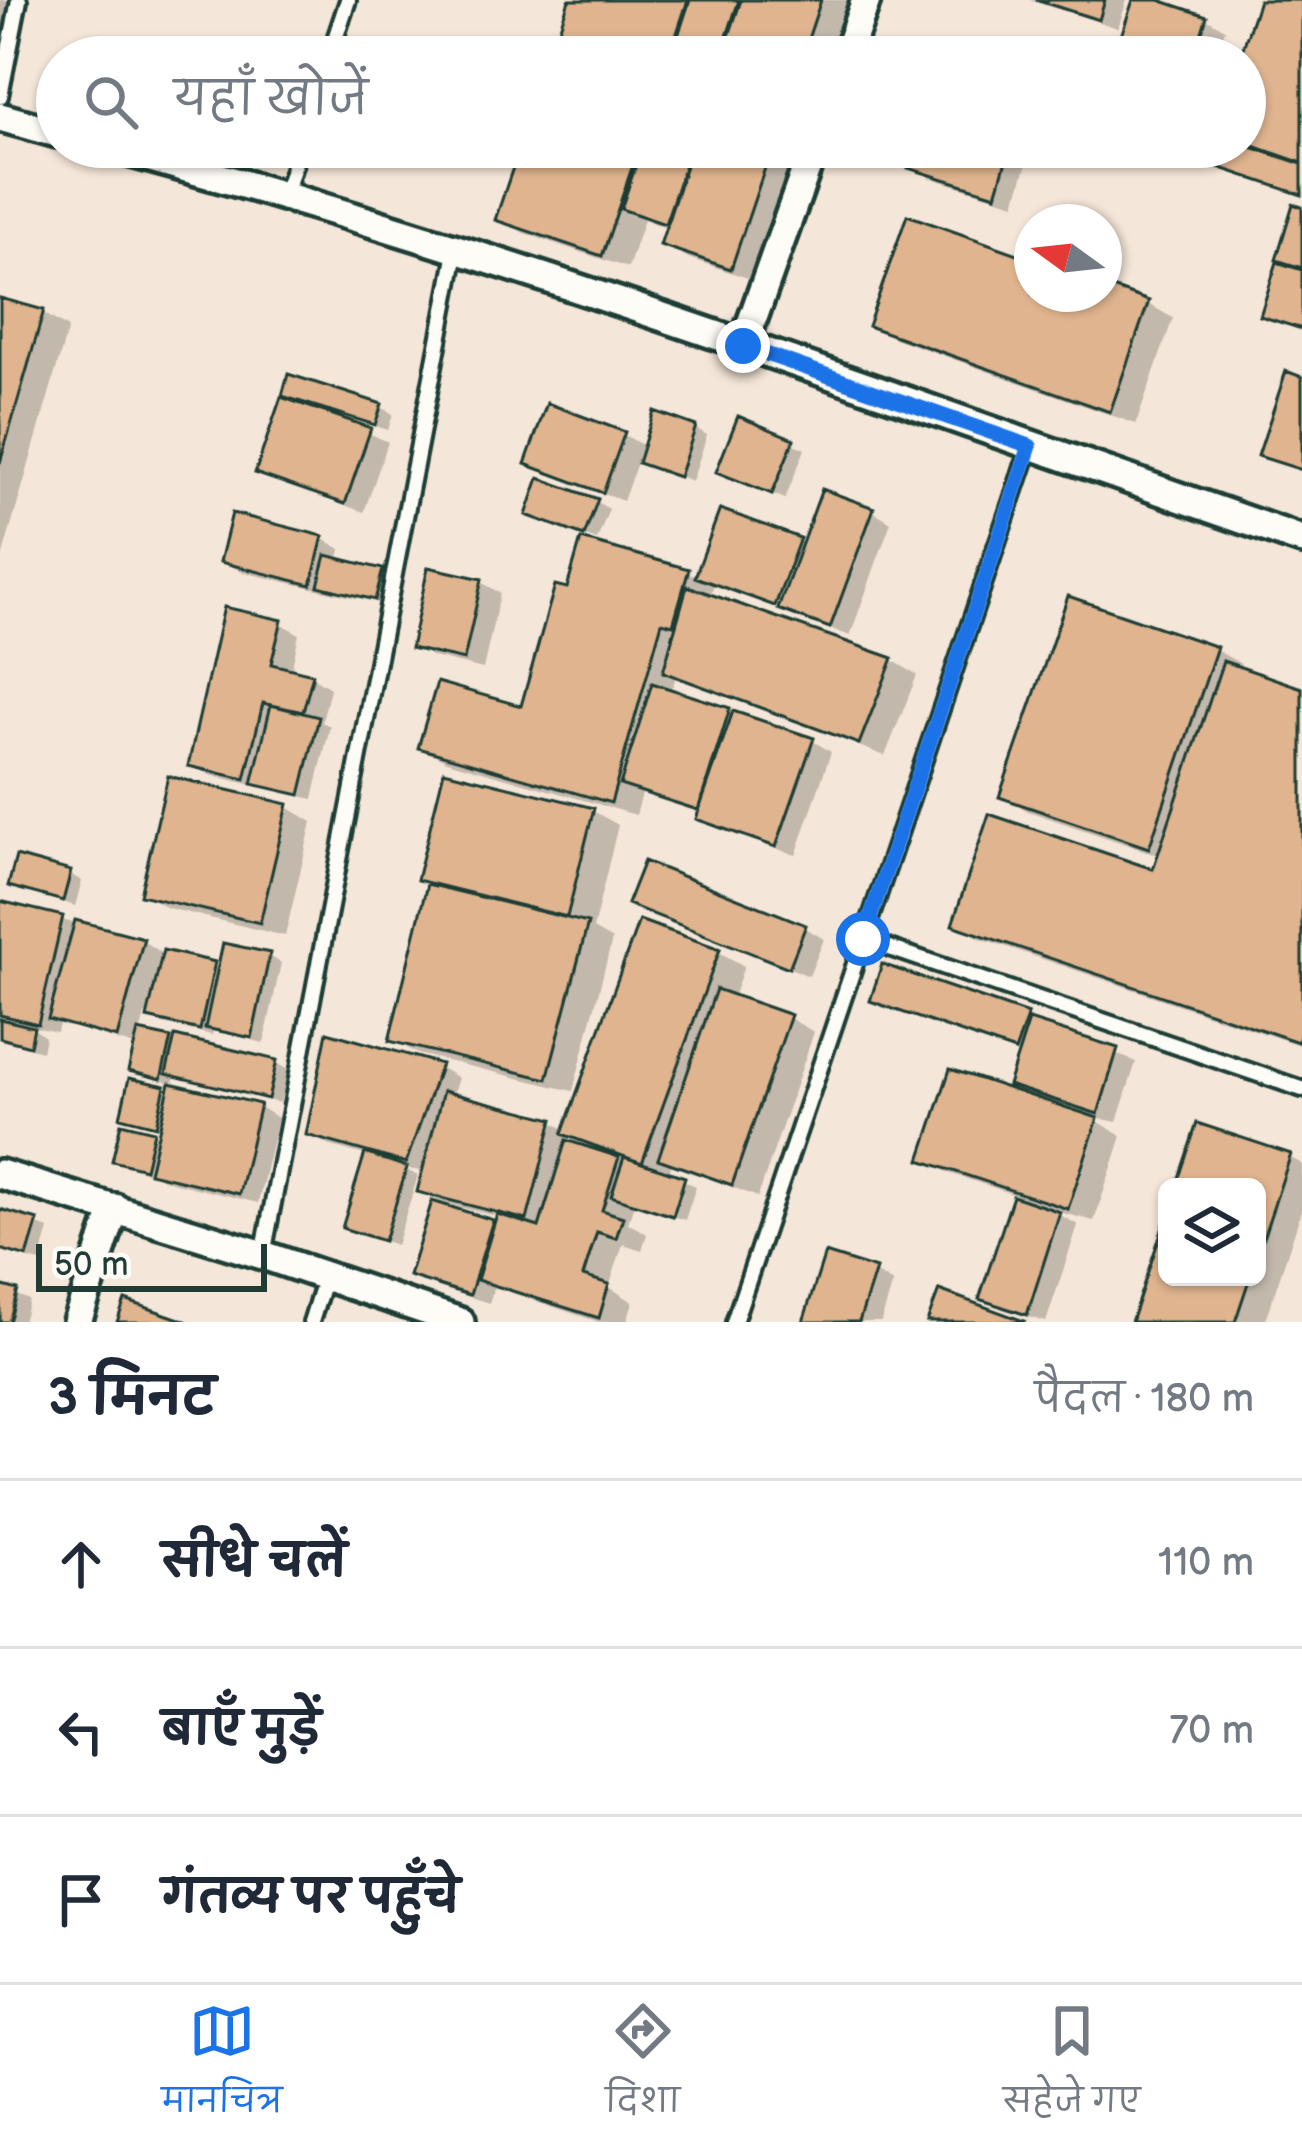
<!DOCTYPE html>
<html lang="hi">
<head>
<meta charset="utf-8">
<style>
	body { margin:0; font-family:"Balsamiq Sans","Playpen Sans Deva",sans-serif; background:#f6f6f7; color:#1f2937 }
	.controls { position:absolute; right:36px; bottom:36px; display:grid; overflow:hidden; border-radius:18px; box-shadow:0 3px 9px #0004 }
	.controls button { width:108px; height:108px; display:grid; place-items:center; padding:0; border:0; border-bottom:3px solid #e0e1e3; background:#fff; color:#1f2937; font:60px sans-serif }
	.compass { position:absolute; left:1014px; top:204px; width:108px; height:108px; border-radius:50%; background:#fff; box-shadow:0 3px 9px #0004; rotate:285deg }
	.scale { position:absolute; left:36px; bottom:30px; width:231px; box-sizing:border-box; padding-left:12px; border:6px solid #1f3d34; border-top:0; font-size:33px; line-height:42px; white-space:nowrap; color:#1f3d34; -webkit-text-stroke:9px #fdfcf7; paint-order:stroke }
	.stop { position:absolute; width:36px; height:36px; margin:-27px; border:9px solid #1a73e8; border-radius:50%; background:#fff }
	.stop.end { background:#1a73e8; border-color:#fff; box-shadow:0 3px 12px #0008 }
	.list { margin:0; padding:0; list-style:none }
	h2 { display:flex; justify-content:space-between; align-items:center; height:156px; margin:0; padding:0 48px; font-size:51px }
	h2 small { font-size:39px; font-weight:400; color:#747a83 }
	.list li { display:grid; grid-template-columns:78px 1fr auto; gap:36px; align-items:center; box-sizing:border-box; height:168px; padding:0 48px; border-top:3px solid #e0e1e3 }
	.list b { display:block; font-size:45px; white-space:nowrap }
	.list em { font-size:39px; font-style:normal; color:#747a83 }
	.icon { flex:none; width:66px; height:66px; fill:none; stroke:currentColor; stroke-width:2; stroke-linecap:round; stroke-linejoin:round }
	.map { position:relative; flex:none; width:1302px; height:1322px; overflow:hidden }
	.search { position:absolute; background:#fff; box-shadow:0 3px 9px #0004; left:36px; right:36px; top:36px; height:132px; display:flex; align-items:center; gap:30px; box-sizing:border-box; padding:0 42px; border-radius:66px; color:#747a83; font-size:45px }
	.sheet { height:660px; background:#fff }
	nav { display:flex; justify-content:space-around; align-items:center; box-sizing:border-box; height:168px; border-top:3px solid #e0e1e3; background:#fff; font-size:33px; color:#747a83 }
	nav a { display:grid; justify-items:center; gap:6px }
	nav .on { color:#1a73e8 }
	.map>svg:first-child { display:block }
</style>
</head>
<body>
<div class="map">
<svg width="1302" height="1322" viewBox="0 0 1302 1322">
	<rect width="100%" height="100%" fill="#f4e6d8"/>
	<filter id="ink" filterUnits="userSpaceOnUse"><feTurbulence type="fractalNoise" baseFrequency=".00833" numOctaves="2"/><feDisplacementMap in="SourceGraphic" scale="24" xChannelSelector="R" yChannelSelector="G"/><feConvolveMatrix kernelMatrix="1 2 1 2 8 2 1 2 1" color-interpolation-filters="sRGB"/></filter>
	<g filter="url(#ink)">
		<path fill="#0003" fill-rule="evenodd" d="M0,0h20l-20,80z
			M572,0h279l-19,57h-279z
			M1029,0h98l-9,28z
			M1136,0h13l57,18 19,11 -9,28h-98z
			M1262,0h40v197l-117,-42 -1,3 -35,-11h96l-2,-90z
			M523,147h279l-45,134 -69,-23 -25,-14 5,-15 -24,-10 -16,49 -104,-35 -25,-15z
			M918,147h114l-17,56 -84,-25 -19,-11z
			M1295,208l7,2v122l-38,-18z
			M1032,262v32h72v-6l44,16 25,14 -37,106 -239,-85 -25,-14z
			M0,301l43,12 25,15 -68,237z
			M285,394l96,13 12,7 -5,16 -44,-14 -2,5 46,21 -24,70 -86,-30 -19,-10 43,-68z
			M549,407l75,28 22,12 49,-19 12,7 -15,46 -54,-21 -15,41 -94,-38z
			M740,420l65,29 -20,50 -53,-22z
			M597,502l12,7 -12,31 -56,-20z
			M873,511l18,11 -41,114 -136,-52 -4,13 182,63 25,15 -32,81 -209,-80 -5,16 142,49 18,11 -35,103 -78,-26 -19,-11 2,-5 -59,-19 -6,21 -189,-54 -25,-14 101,-38 46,-117 119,-20 10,6 101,-37 6,3z
			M322,538l19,11 -3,12 44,11 12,7 -6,26 -146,-33 -19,-11z
			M481,582l19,11 -17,76 -50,-12 -19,-11z
			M1069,600l147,50 25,14 -2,6 63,21v355l-322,-108 -25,-15 200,-50 6,-17 -133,-45 -25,-15z
			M281,623l18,11 -8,38 21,5 18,11 -8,34 8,4 -17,73 -103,-24 -19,-11z
			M287,807l25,15 -27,114 -117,-28 -25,-14z
			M593,811l25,14 -25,104 19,11 -39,151 -155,-37 -25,-14 37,-156 -10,-6z
			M70,874l12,7 -7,25 -64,-22z
			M631,902l174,26 19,11 -15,37z
			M0,904l143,37 18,12 59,15 49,-12 12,7 -17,80 -51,-13 -1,5 -49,-11 -18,-10 -5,20 36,11 100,18 12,7 -8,33 -105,-27 -3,11 87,20 19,11 -20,85 -87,-21 -55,-22 37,-26 7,2 2,-7 -39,-13 41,-27 7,4 2,-9 -41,-14 6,-23 -79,-24 -2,9 -27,-6 15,11 -3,14 -42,-11z
			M641,923l78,29 25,14 -11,32 56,20 25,14 -56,165 -86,-33 -4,10 28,12 -11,34 -51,-16 -6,19 19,11 -5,16 -19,-6 -14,43 24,15 -6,20h-28l-105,-35 -5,16 -57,-18 -19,-11 34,-68 -27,-15 5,-19 -21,-4 14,8 -22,69 -51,-19 23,-70 -40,-11 -19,-11 130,-67 19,11 -6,19 100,25 14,8zM570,1135l25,15 -27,-6zM451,1205l49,12 -3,9 -48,-16z
			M874,999l152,18 110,45 -19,60 -28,-6 33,20 -28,85 -43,-11 27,15 -32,97 -44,-13 -19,-11 33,-103 -67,-22 -25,-14 111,-62 -23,-13 9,-29 -129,-45z
			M1289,1157l13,7v45l-37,113h-131l33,-98v53h90v-90z
			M0,1212l49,17 -9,33 -40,-11z
			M874,1272l19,11 -12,39h-74z
			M0,1288l29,12 -6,22h-23z"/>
		<path fill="#dfb48f" stroke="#1f3d34" stroke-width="3" d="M569,0h119l-19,57h-119z
			M690,0h49l-19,57h-49z
			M741,0h80l-19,57h-80z
			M1036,0h69l-6,20z
			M1133,0h26l48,16 -13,41h-80z
			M1259,0h43v163l-57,-20v-86h-5z
			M1245,145l57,19v31l-129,-43 2,-5z
			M520,147h119l-37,109 -107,-36z
			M642,147h49l-26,77 -44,-15z
			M692,147h80l-41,122 -71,-24z
			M915,147h95l-14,48 -88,-27z
			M1293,204l9,3v61l-26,-8z
			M907,215l125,44v35h72v-9l45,16 -39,111 -242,-86z
			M1277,262l25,8v59l-42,-13z
			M0,298l44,12 -44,153z
			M1286,371l16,6v93l-44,-14z
			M288,374l94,30 -7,21 -93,-29z
			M281,397l90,31 -26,76 -90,-31z
			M547,403l78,29 -22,61 -78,-29z
			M654,411l42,15 -17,51 -41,-14z
			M738,416l56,23 -22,55 -56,-22z
			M539,478l59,21 -14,37 -58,-21z
			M822,489l52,19 -44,120 -52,-19z
			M720,509l80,29 -25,68 -80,-29z
			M232,513l91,23 -12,49 -91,-23z
			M581,539l108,30 -16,56 -11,-3 -51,181 -193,-55 19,-66 84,24 34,-121 12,3z
			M326,555l57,14 -8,31 -57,-14z
			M428,567l54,12 -18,81 -53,-12z
			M687,586l206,72 -34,86 -196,-72z
			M1068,596l149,51 -68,201 -150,-51z
			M224,607l58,13 -11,44 42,10 -10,38 -40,-9 -18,76 -57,-13z
			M1223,661l79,27v342l-4,12 -346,-117 37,-111 164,55z
			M652,683l78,25 -32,102 -78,-25z
			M271,705l48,12 -19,78 -48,-11z
			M733,711l81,27 -38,109 -80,-28z
			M444,771l150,37 -27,109 -150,-37z
			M168,776l120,28 -28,119 -120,-28z
			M16,856l55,15 -8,30 -55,-15z
			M644,861l162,64 -17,43 -162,-64z
			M427,884l161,39 -41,156 -158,-38z
			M0,901l63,15 -25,108 -38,-9z
			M75,920l69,18 -27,100 -69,-19z
			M639,920l81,29 -78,214 -80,-29z
			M223,943l47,10 -18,85 -47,-10z
			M163,950l52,12 -15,68 -53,-12z
			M882,964l146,50 -13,37 -145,-50z
			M716,989l75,26 -59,170 -74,-26z
			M0,1019l34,8 -4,19 -30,-8z
			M1029,1020l89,28 -20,66 -90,-29z
			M138,1031l33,7 -10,41 -33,-8z
			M327,1032l114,32 -35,99 -100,-28z
			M175,1036l102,24 -9,39 -102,-25z
			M950,1069l148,49 -30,91 -148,-49z
			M129,1078l36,8 -9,40 -36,-9z
			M170,1083l90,21 -21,90 -90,-21z
			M443,1091l110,28 -26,101 -110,-28z
			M121,1123l33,8 -9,38 -33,-8z
			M1197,1123l94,31 -34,102v-69h-81z
			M566,1140l53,17 -17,53 21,7 -7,21 -19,-6 -14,44 26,8 -10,34 -122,-38 20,-66 42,13z
			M365,1153l42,14 -23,74 -42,-13z
			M624,1157l61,20 -12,39 -62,-20z
			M1013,1196l47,16 -33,103 -48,-16z
			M432,1201l61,19 -23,75 -61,-19z
			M0,1209l38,11 -11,37 -27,-8z
			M1167,1215v62h83l-15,45h-104z
			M825,1253l51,16 -17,53h-56z
			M0,1285l18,5 -9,32h-9z
			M939,1290l85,31 -1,1h-96z
			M125,1300l63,22h-71z"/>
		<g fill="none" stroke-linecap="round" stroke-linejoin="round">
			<g stroke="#1f3d34" stroke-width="22">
				<path id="service" d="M329,57l19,-57
					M0,96l19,-96
					M285,194l15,-47
					M863,939l439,150
					M263,1255l194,-1008
					M311,1322l14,-45
					M734,1322l296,-876"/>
			</g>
			<g stroke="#1f3d34" stroke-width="36">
				<path id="minor" d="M846,57l20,-57
					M0,117l57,16
					M110,147c404,108 797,256 1192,393
					M743,346l71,-199
					M0,1174l263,81 197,67
					M77,1322l38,-114"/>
			</g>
			<use href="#service" stroke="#fdfcf7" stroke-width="14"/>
			<use href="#minor" stroke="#fdfcf7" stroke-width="27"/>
		</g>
	</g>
	<g fill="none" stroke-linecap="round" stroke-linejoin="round" filter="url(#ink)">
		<path stroke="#1a73e8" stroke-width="15" d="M743,346l287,100 -167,493"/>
	</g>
</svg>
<div class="controls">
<button><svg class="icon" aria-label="layers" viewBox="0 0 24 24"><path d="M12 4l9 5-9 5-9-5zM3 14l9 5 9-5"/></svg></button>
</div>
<svg class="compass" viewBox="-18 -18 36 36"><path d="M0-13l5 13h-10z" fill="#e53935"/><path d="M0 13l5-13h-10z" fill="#747a83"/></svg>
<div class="scale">50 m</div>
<div class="stop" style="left:863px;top:939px"></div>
<div class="stop end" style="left:743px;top:346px"></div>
<div class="search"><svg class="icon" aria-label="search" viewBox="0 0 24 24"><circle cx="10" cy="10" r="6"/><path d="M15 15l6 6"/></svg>यहाँ खोजें</div>
</div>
<section class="sheet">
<h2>3 मिनट<small>पैदल · 180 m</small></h2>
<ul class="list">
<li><svg class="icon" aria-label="ahead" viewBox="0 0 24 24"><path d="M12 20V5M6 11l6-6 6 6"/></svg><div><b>सीधे चलें</b></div><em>110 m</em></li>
<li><svg class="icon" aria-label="left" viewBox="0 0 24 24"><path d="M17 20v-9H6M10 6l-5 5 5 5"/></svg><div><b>बाएँ मुड़ें</b></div><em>70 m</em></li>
<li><svg class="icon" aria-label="arrive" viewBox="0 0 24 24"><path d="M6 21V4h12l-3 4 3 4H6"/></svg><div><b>गंतव्य पर पहुँचे</b></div></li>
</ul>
</section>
<nav>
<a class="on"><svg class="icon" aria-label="map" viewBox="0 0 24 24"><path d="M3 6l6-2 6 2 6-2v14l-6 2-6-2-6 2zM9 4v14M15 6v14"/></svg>मानचित्र</a>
<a><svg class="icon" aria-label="directions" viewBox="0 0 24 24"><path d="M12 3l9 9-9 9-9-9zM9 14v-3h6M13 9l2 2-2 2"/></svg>दिशा</a>
<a><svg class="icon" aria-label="saved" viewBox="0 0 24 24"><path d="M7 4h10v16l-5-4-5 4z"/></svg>सहेजे गए</a>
</nav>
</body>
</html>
